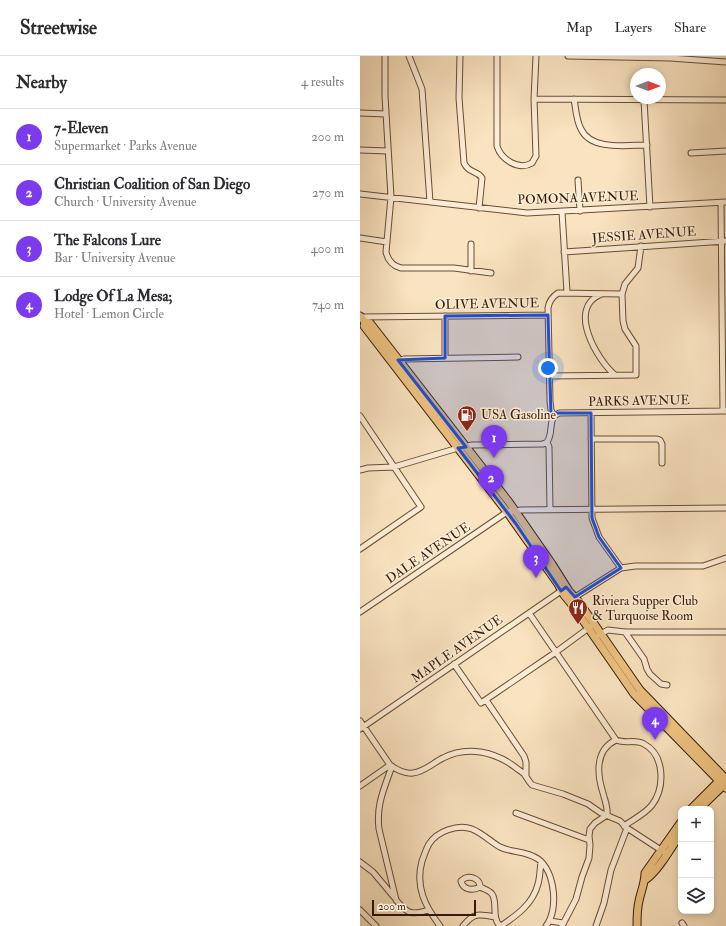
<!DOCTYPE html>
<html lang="en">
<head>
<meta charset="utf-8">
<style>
	body { margin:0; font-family:"IM FELL Double Pica",serif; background:#f7f7f7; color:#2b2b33 }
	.controls { position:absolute; right:12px; bottom:12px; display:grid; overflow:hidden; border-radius:8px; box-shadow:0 2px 6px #0003 }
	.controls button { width:36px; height:36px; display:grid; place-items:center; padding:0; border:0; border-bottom:1px solid #e1e1e2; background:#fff; color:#2b2b33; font:20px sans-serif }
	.compass { position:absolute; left:270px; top:12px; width:36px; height:36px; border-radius:50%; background:#fff; box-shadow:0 2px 6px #0003; rotate:90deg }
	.scale { position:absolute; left:12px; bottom:10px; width:104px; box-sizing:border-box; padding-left:4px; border:2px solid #371b06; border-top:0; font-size:11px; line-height:14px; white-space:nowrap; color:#371b06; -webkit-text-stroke:3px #fcedd6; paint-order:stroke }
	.you { position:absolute; left:188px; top:312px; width:14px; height:14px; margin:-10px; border:3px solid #fff; border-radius:50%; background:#1a73e8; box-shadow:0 0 0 6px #1a73e833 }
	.badge { display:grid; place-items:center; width:26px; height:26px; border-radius:50%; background:#7c3aed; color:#fff; font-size:13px; font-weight:700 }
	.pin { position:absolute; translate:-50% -33px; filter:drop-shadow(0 1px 2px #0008) }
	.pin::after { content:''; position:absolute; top:21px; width:14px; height:12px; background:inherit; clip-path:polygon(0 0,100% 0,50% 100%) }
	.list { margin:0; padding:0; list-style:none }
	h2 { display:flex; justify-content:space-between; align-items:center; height:52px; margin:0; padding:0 16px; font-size:17px }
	h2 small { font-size:13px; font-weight:400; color:#7c7c81 }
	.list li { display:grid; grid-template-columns:26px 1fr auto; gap:12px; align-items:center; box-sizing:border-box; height:56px; padding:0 16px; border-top:1px solid #e1e1e2 }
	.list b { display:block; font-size:15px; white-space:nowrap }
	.list p { margin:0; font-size:13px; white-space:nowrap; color:#7c7c81 }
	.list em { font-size:13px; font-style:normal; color:#7c7c81 }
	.icon { flex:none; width:22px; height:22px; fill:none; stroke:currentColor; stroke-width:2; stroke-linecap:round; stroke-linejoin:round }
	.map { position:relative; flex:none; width:366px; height:870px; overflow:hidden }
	header { display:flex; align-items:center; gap:24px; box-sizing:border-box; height:56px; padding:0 20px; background:#fff; border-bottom:1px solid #e1e1e2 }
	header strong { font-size:19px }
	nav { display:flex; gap:22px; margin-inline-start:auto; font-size:14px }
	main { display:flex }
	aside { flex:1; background:#fff }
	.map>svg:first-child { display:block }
</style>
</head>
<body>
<header>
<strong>Streetwise</strong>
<nav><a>Map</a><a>Layers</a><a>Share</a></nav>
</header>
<main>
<aside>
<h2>Nearby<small>4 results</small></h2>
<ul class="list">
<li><span class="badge">1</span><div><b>7-Eleven</b><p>Supermarket · Parks Avenue</p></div><em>200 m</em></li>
<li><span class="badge">2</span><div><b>Christian Coalition of San Diego</b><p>Church · University Avenue</p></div><em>270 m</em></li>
<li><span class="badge">3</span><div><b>The Falcons Lure</b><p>Bar · University Avenue</p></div><em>400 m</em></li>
<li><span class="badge">4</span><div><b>Lodge Of La Mesa;</b><p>Hotel · Lemon Circle</p></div><em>740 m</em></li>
</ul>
</aside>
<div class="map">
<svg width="366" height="870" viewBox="0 0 366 870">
	<rect width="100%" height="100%" fill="#fae3c0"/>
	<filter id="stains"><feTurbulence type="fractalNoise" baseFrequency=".005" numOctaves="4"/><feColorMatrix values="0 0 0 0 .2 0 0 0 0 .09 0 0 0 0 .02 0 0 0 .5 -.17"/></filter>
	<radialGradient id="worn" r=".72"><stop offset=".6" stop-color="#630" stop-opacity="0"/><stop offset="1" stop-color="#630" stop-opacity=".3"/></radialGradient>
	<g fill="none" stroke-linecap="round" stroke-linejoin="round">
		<g stroke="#684d34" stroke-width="7">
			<path id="minor" d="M25,0v40l6,101 -5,55c2,9 7,14 15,16h53l37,5
				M49,0l13,33 8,113
				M100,0l-1,42 5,65c5,11 13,7 18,15l-3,30
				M137,0v90c4,13 21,25 35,17l4,-7 -2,-57 2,-43
				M208,0l102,2 56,4
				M174,43l192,1
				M214,43c2,10 2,21 7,30 10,22 46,16 66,16
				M284,44l6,107
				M0,57l26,1
				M0,94l28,1
				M331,97l35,-2
				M218,124l2,31
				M0,138l167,19 199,-11
				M361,147l2,208
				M202,156l5,80
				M0,182l27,4
				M111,188v27
				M204,196l162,-11
				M242,238c-36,13 -5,66 13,81
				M85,260v42
				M1,261l187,-2
				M37,305l7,-2 114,-2
				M189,320l87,-1v-29l-11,-17 -2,-8 -1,-27 3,-10 13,-16 3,-22
				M231,357l1,105 7,19 22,31
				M0,360l61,91 -61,42
				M194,360l-3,-6 -1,-9 -2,-93c1,-7 4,-11 10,-15l64,1
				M194,360l5,-3 167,-2
				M231,383h66l3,1 2,4v19
				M187,386l2,5 1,62
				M187,386c6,-8 2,-18 7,-26
				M0,414l8,-2 26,-1 64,-19 14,-3 71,-1 4,-2
				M212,543l49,-31 14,-2h68l23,-8
				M0,556l147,-100 14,-2 205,-2
				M169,557l87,127
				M265,576l19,27 3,10 3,5 11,10 6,1
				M239,579l9,-5 17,2h101
				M94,608l27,39 75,-51 34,-25
				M126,644l38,56 2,6v13
				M0,665l30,44c7,5 14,9 23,8 11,-1 20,-10 30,-15 24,-13 52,-6 72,9 3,3 8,5 10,8 2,3 4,7 7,10l31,9 25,10 13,9 19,8 7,7 37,24
				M0,673l204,-140
				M32,710c-8,23 -16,39 -13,63l17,71c11,13 15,16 32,10
				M0,730l30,-21
				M156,757l73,27
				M0,806l13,10 21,25
				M120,831c0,-8 -8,-11 -15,-9l-4,3c2,9 12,10 19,6 4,2 9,3 12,7 6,8 -1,23 8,32
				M0,854l16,16
				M190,865l13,2
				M322,867l2,3
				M80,870c-15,-20 -25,-39 -18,-65 2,-5 4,-12 7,-17 8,-13 29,-20 43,-15 10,4 19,13 28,18 12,6 25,3 38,12 17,12 21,51 8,67
				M103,870c11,-14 16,-12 32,-9
				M141,870c16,-11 32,-22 37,-42 2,-7 2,-15 3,-22
				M202,870l14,-27 6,-22 7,-19 1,-13 -1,-9 1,-7 5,-6 12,-8c1,-8 -2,-14 -4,-22 -6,-19 -8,-43 13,-53 10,4 19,-1 28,4 21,11 21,44 8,61 -7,9 -18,14 -28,21
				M236,870l8,-23 7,-33 16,-42"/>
		</g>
		<g stroke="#371b06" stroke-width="9">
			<path id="major" d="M0,260l5,6 5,1 139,179 43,62 17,27 10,11 61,88 86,89
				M5,266l-1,4 143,186 51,72 6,11 9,11 61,88 92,94
				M331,753l31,-31
				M339,753l27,-26
				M285,824c12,-7 28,-35 36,-47
				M277,870c0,-8 0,-17 2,-25 2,-10 6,-18 6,-28l36,-51"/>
		</g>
		<use href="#minor" stroke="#fcedd6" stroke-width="5"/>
		<use href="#major" stroke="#edc280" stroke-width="7"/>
	</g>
	<path fill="#1d4ed8" fill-opacity="0.2" stroke="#1d4ed8" stroke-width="3" stroke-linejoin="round" d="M188,259l3,98h40l1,105 7,19 22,31 -46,29 -9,-10 -5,4 -45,-67 -58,-76 8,-1 -68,-87 47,-2v-42z"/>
	<defs>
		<g id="fuel-pin" transform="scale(1)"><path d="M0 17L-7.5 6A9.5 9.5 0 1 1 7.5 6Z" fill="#8f2418" stroke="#fcedd6"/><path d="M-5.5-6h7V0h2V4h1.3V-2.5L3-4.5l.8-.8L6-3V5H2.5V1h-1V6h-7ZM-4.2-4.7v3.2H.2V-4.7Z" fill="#fff"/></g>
		<g id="restaurant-pin" transform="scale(1)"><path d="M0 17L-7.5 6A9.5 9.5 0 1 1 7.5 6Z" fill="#8f2418" stroke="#fcedd6"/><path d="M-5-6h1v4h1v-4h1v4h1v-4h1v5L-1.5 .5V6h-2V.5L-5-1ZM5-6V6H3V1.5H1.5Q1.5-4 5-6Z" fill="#fff"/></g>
	</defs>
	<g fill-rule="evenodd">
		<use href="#fuel-pin" x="107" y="359"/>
		<use href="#restaurant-pin" x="218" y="552"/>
	</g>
	<g text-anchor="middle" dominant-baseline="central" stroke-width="3" stroke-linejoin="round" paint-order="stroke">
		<g font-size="13" fill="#371b06" stroke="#fcedd6">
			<text transform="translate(218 142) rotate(-2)">POMONA AVENUE</text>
			<text transform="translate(284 179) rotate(-4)">JESSIE AVENUE</text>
			<text transform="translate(127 248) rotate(-1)">OLIVE AVENUE</text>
			<text transform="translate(279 345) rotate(-1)">PARKS AVENUE</text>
			<text transform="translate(68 497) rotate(-34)">DALE AVENUE</text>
			<text transform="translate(97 593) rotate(-35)">MAPLE AVENUE</text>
		</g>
		<g font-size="13" fill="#371b06" stroke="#fcedd6" text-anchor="start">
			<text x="121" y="359">USA Gasoline</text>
			<text x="232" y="545">Riviera Supper Club<tspan x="232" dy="15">&amp; Turquoise Room</tspan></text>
		</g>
	</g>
	<rect width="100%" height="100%" filter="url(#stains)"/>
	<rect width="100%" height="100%" fill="url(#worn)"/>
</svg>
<div class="controls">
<button>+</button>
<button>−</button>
<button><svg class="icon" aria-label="layers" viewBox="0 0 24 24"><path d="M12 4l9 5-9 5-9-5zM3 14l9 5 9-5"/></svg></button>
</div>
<svg class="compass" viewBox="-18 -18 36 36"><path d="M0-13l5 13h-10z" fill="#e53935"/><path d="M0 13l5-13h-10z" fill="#7c7c81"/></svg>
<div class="scale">200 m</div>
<div class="you"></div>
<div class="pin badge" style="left:134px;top:402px">1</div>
<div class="pin badge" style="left:131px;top:442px">2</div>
<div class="pin badge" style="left:176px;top:522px">3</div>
<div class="pin badge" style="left:295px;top:684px">4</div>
</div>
</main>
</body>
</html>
